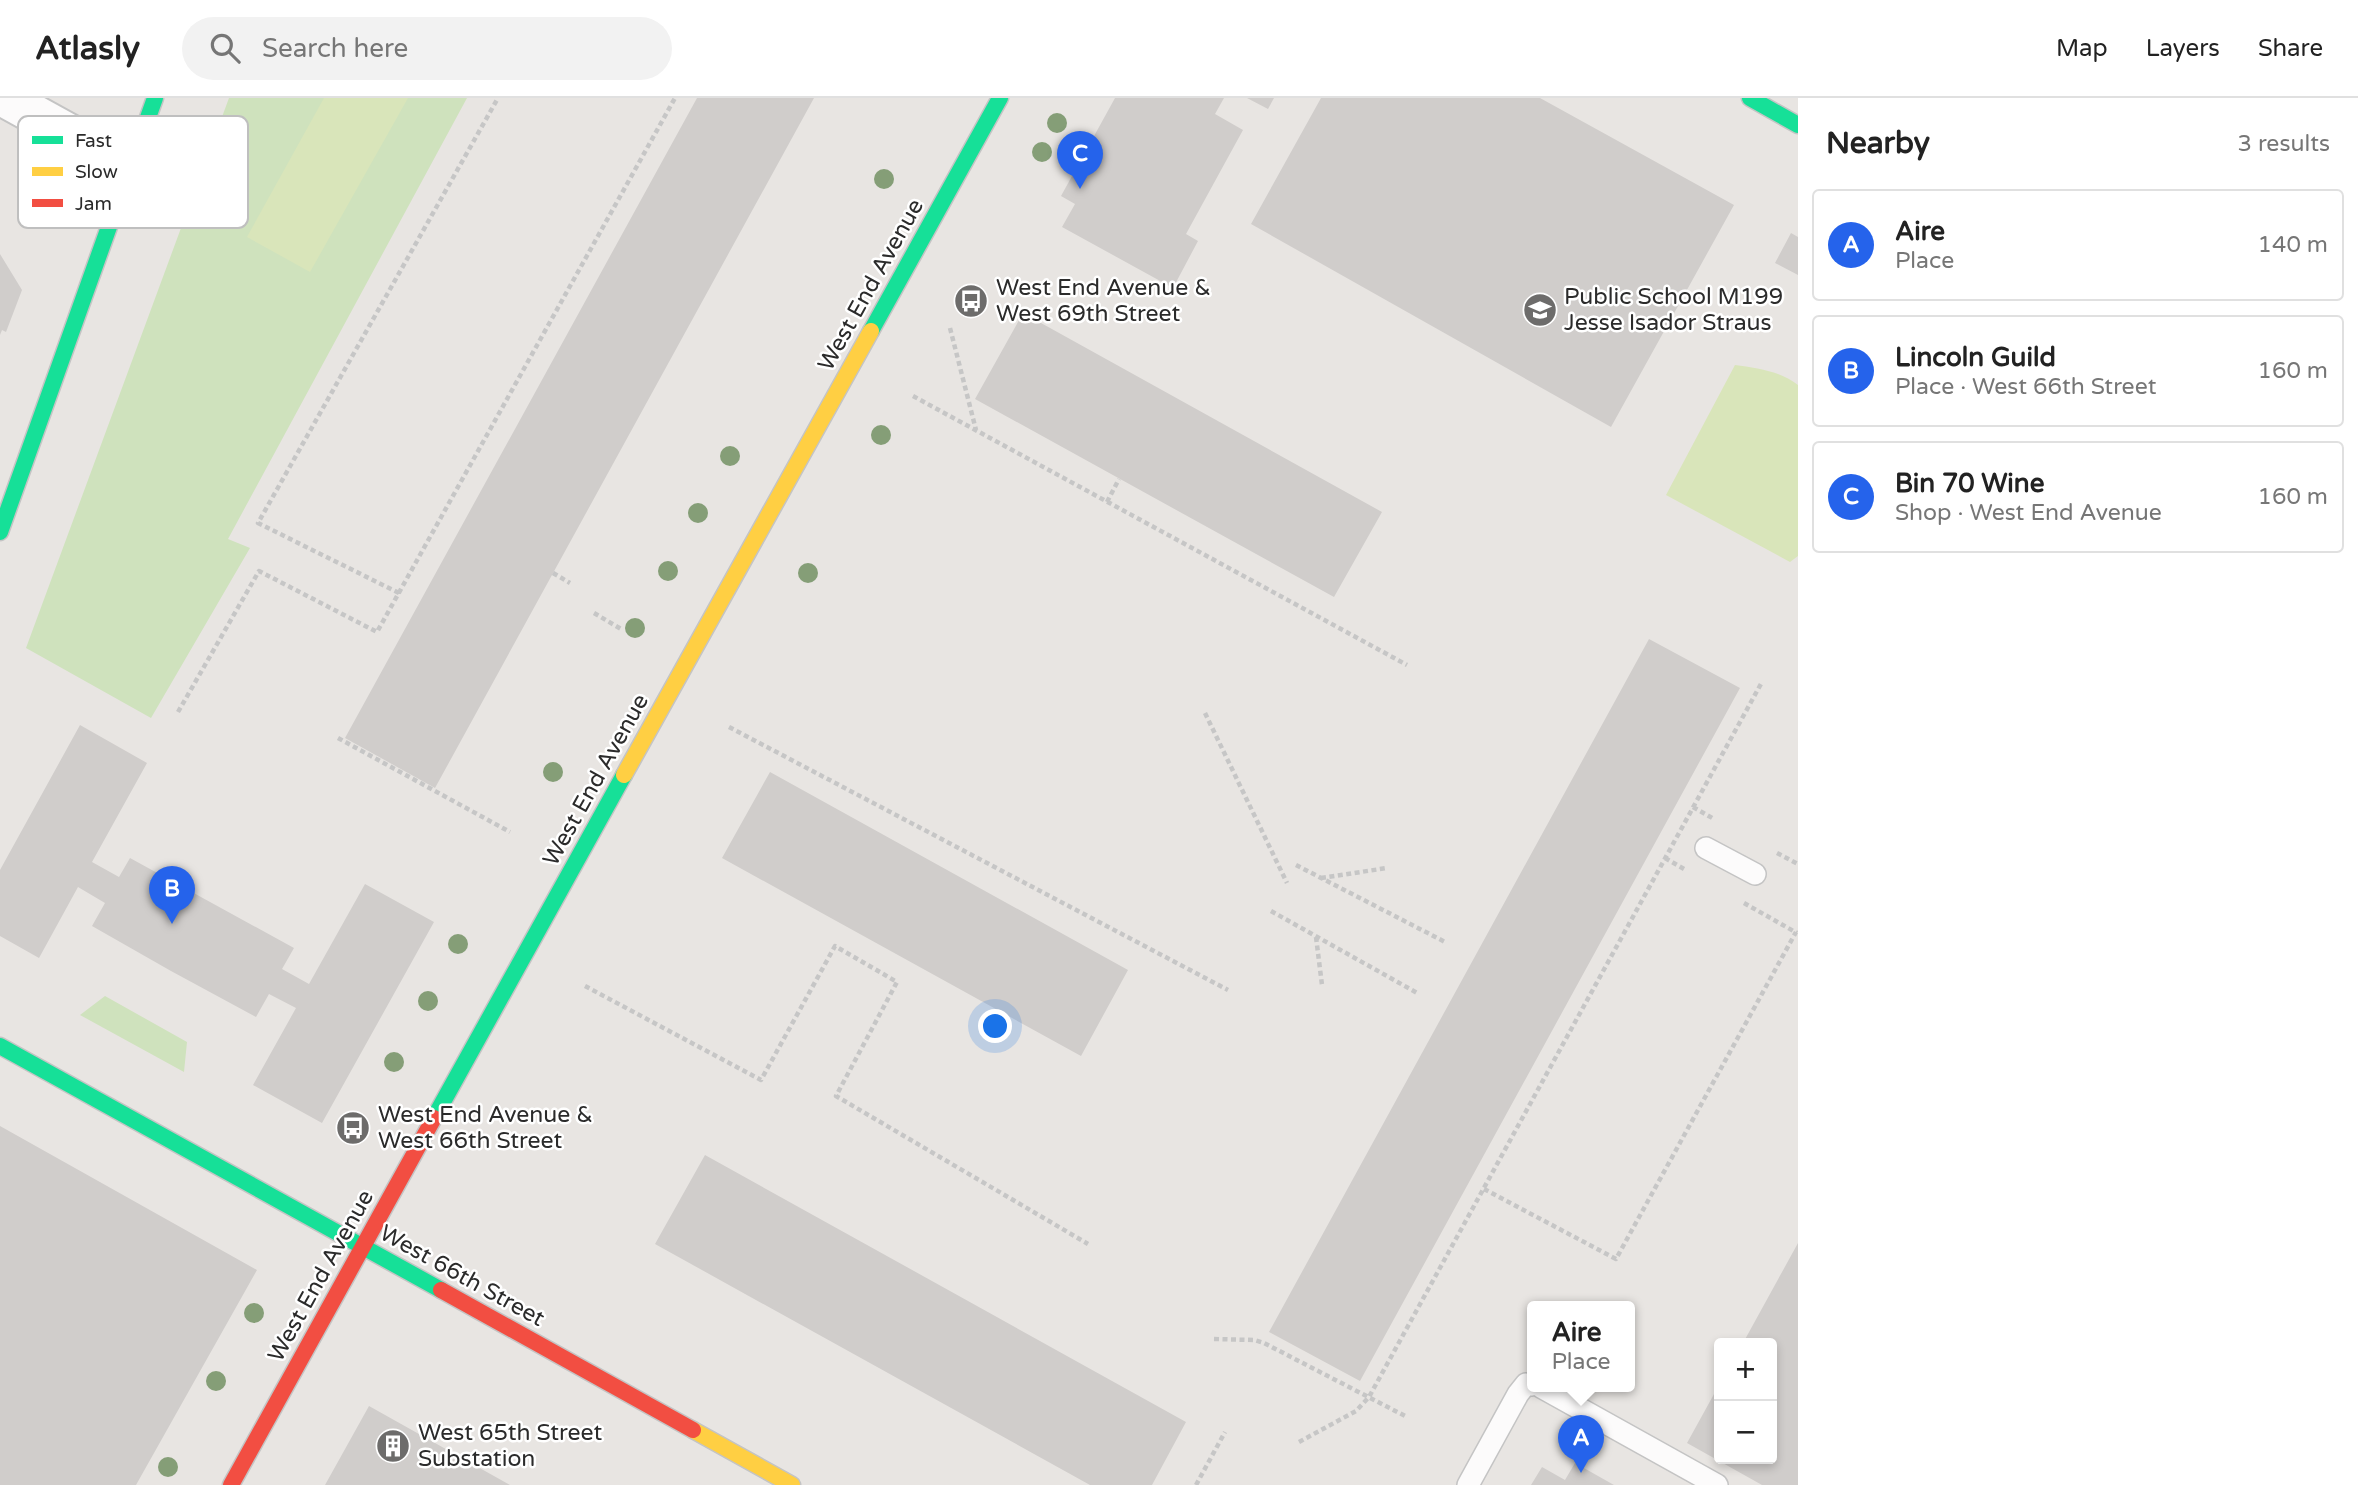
<!DOCTYPE html>
<html lang="en">
<head>
<meta charset="utf-8">
<style>
	body { margin:0; font-family:"Varela Round",sans-serif; background:#f2f2f2; color:#222 }
	.controls { position:absolute; right:21px; bottom:21px; display:grid; overflow:hidden; border-radius:7px; box-shadow:0 4px 10px #0003 }
	.controls button { width:63px; height:63px; display:grid; place-items:center; padding:0; border:0; border-bottom:2px solid #e0e0e0; background:#fff; color:#222; font:35px sans-serif }
	.you { position:absolute; left:996px; top:929px; width:24px; height:24px; margin:-18px; border:5px solid #fff; border-radius:50%; background:#1a73e8; box-shadow:0 0 0 10px #1a73e833 }
	.badge { display:grid; place-items:center; width:46px; height:46px; border-radius:50%; background:#2563eb; color:#fff; font-size:23px; font-weight:700 }
	.pin { position:absolute; translate:-50% -58px; filter:drop-shadow(0 2px 4px #0008) }
	.pin::after { content:''; position:absolute; top:37px; width:24px; height:21px; background:inherit; clip-path:polygon(0 0,100% 0,50% 100%) }
	.popup { position:absolute; left:1527px; top:1203px; width:108px; height:91px; box-sizing:border-box; display:grid; place-content:center; border-radius:7px; background:#fff; filter:drop-shadow(0 2px 5px #0005); font-size:23px; white-space:nowrap; color:#767676 }
	.popup b { font-size:26px; color:#222 }
	.popup::after { content:''; position:absolute; left:50%; top:100%; margin-left:-14px; border:14px solid transparent; border-top-color:#fff }
	.list { margin:0; padding:0; list-style:none }
	h2 { display:flex; justify-content:space-between; align-items:center; height:91px; margin:0; padding:0 28px; font-size:30px }
	h2 small { font-size:23px; font-weight:400; color:#767676 }
	.list li { display:grid; grid-template-columns:46px 1fr auto; gap:21px; align-items:center; box-sizing:border-box; height:112px; margin:0 14px 14px; padding:0 14px; border:2px solid #e0e0e0; border-radius:7px }
	.list b { display:block; font-size:26px; white-space:nowrap }
	.list p { margin:0; font-size:23px; white-space:nowrap; color:#767676 }
	.list em { font-size:23px; font-style:normal; color:#767676 }
	.icon { flex:none; width:38px; height:38px; fill:none; stroke:currentColor; stroke-width:2; stroke-linecap:round; stroke-linejoin:round }
	.map { position:relative; flex:none; width:1798px; height:1387px; overflow:hidden }
	header { display:flex; align-items:center; gap:42px; box-sizing:border-box; height:98px; padding:0 35px; background:#fff; border-bottom:2px solid #e0e0e0 }
	header strong { font-size:33px }
	nav { display:flex; gap:38px; margin-inline-start:auto; font-size:24px }
	.search { width:490px; height:63px; background:#f2f2f2; display:flex; align-items:center; gap:18px; box-sizing:border-box; padding:0 24px; border-radius:38px; color:#767676; font-size:26px }
	main { display:flex }
	aside { flex:1; background:#fff }
	.map>svg:first-child { display:block }
</style>
</head>
<body>
<header>
<strong>Atlasly</strong>
<div class="search"><svg class="icon" aria-label="search" viewBox="0 0 24 24"><circle cx="10" cy="10" r="6"/><path d="M15 15l6 6"/></svg>Search here</div>
<nav><a>Map</a><a>Layers</a><a>Share</a></nav>
</header>
<main>
<div class="map">
<svg width="1798" height="1387" viewBox="0 0 1798 1387">
	<rect width="100%" height="100%" fill="#e8e5e2"/>
	<path fill="#cfe2bd" d="M229,0h238l-239,441 22,9 -99,170 -125,-70z
		M105,898l82,46 -3,30 -104,-57z"/>
	<path fill="#d9e5ba" d="M324,0h84l-98,174 -63,-35z
		M1735,267c21,3 46,6 63,20v171l-8,6 -124,-67z"/>
	<path fill="#d0cdcb" d="M697,0h117l-379,690 -90,-50z
		M1115,0h109l-9,16 28,16 -57,104 12,7 -25,47 -111,-61 13,-23 -14,-8z
		M1247,0h27l-6,11z
		M1321,0h219l194,107 -123,222 -360,-203z
		M1791,135l7,4v38l-23,-12z
		M0,156l22,36 -16,42 -4,-2 -2,5z
		M1023,215l359,199 -48,85 -359,-198z
		M1649,541l91,49 -380,693 -91,-49z
		M80,627l67,38 -55,99 27,15 11,-19 164,90 -12,21 27,15 56,-100 69,38 -112,201 -69,-38 43,-77 -27,-14 -13,23 -85,-46 -79,-45 13,-23 -27,-16 -39,71 -39,-22v-66z
		M770,674l358,198 -47,86 -359,-198z
		M0,1028l257,144 -121,215h-136z
		M705,1057l481,267 -34,63h-62l-435,-241z
		M1798,1145v242h-36l-75,-42 32,-58v74h53v-116h-29z
		M369,1308l141,79h-185z
		M1575,1365l39,22h-83l11,-18 23,13z"/>
	<g fill="none" stroke-linecap="round" stroke-linejoin="round">
		<g stroke="#c4c4c4" stroke-width="24">
			<path id="lane" d="M1706,750l49,26
				M1541,1289l176,98
				M1468,1387l50,-91 8,-10 6,1"/>
		</g>
		<g stroke="#c4c4c4" stroke-width="42">
			<path id="street" d="M5,0l125,69"/>
		</g>
		<g stroke="#c4c4c4" stroke-width="19">
			<path id="fast" d="M1750,0l48,27
				M871,233l129,-233
				M0,434l155,-434
				M0,948l441,244
				M434,1020l190,-343"/>
		</g>
		<g stroke="#c4c4c4" stroke-width="19">
			<path id="slow" d="M624,677l247,-444
				M693,1332l99,55"/>
		</g>
		<g stroke="#c4c4c4" stroke-width="19">
			<path id="jam" d="M441,1192l252,140
				M231,1387l203,-367"/>
		</g>
		<path stroke="#c6c6c6" stroke-width="4.5" stroke-dasharray="5 3.5" stroke-linecap="butt" d="M950,230l26,102
			M913,298l494,269
			M1107,404l12,-23
			M553,475l17,10
			M399,495l-141,-70 240,-425
			M594,515l27,16
			M178,614l81,-141 118,61 298,-534
			M1205,615l82,170
			M729,629l499,263
			M338,640l172,94
			M1693,709l21,12
			M1777,755l21,11
			M1665,760l19,11
			M1296,767l151,78
			M1321,780l66,-10
			M1744,805l53,30
			M1271,813l148,83
			M1316,839l6,48
			M585,888l176,94 74,-134 62,36 -61,114 252,148
			M1484,1091l132,70 180,-327
			M1214,1241l40,1 10,3 143,74
			M1299,1344l57,-31 13,-14 393,-715
			M1196,1387l29,-53"/>
		<use href="#lane" stroke="#fcfbfb" stroke-width="21"/>
		<use href="#street" stroke="#fcfbfb" stroke-width="38"/>
		<use href="#fast" stroke="#16e098" stroke-width="16"/>
		<use href="#slow" stroke="#ffcf43" stroke-width="16"/>
		<use href="#jam" stroke="#f24e42" stroke-width="16"/>
	</g>
	<g fill="#859e77">
		<circle cx="1057" cy="25" r="10"/>
		<circle cx="1042" cy="54" r="10"/>
		<circle cx="884" cy="81" r="10"/>
		<circle cx="881" cy="337" r="10"/>
		<circle cx="730" cy="358" r="10"/>
		<circle cx="698" cy="415" r="10"/>
		<circle cx="668" cy="473" r="10"/>
		<circle cx="808" cy="475" r="10"/>
		<circle cx="635" cy="530" r="10"/>
		<circle cx="553" cy="674" r="10"/>
		<circle cx="458" cy="846" r="10"/>
		<circle cx="428" cy="903" r="10"/>
		<circle cx="394" cy="964" r="10"/>
		<circle cx="254" cy="1215" r="10"/>
		<circle cx="216" cy="1283" r="10"/>
		<circle cx="168" cy="1369" r="10"/>
	</g>
	<defs>
		<g id="bus-disc" transform="scale(1.75)"><circle r="9.5" fill="#6d6c6b" stroke="#fff"/><path d="M-5-6H5V4H4V6H2V4H-2V6H-4V4H-5ZM-3.5-4V0h7V-4ZM-3.5 1.2v1.5H-2V1.2ZM2 1.2v1.5H3.5V1.2Z" fill="#fff"/></g>
		<g id="school-disc" transform="scale(1.75)"><circle r="9.5" fill="#6d6c6b" stroke="#fff"/><path d="M0-5L7-2L0 1L-7-2ZM-4 1L0 2.5L4 1V4Q0 6-4 4Z" fill="#fff"/></g>
		<g id="building-disc" transform="scale(1.75)"><circle r="9.5" fill="#6d6c6b" stroke="#fff"/><path d="M-4-6H4V6H1V3H-1V6H-4ZM-2.5-4.3h1.7v1.8h-1.7ZM.8-4.3h1.7v1.8H.8ZM-2.5-1h1.7V.8h-1.7ZM.8-1h1.7V.8H.8Z" fill="#fff"/></g>
	</defs>
	<g fill-rule="evenodd">
		<use href="#bus-disc" x="971" y="203"/>
		<use href="#school-disc" x="1540" y="212"/>
		<use href="#bus-disc" x="353" y="1030"/>
		<use href="#building-disc" x="393" y="1348"/>
	</g>
	<g text-anchor="middle" dominant-baseline="central" stroke-width="5" stroke-linejoin="round" paint-order="stroke">
		<g font-size="23" fill="#2b2b2b" stroke="#fff">
			<text transform="translate(871 187) rotate(-61)">West End Avenue</text>
			<text transform="translate(596 682) rotate(-61)">West End Avenue</text>
			<text transform="translate(321 1178) rotate(-61)">West End Avenue</text>
			<text transform="translate(462 1178) rotate(29)">West 66th Street</text>
		</g>
		<g font-size="23" fill="#2b2b2b" stroke="#fff" text-anchor="start">
			<text x="996" y="190">West End Avenue &amp;<tspan x="996" dy="26">West 69th Street</tspan></text>
			<text x="1564" y="199">Public School M199<tspan x="1564" dy="26">Jesse Isador Straus</tspan></text>
			<text x="378" y="1017">West End Avenue &amp;<tspan x="378" dy="26">West 66th Street</tspan></text>
			<text x="418" y="1335">West 65th Street<tspan x="418" dy="26">Substation</tspan></text>
		</g>
	</g>
	<rect x="18" y="18" width="230" height="112" rx="10" fill="#fff" stroke="#bfbfbf" stroke-width="2"/>
	<rect x="32" y="38" width="31" height="8" fill="#16e098"/>
	<rect x="32" y="69" width="31" height="9" fill="#ffcf43"/>
	<rect x="32" y="101" width="31" height="8" fill="#f24e42"/>
	<g font-size="19" fill="#2b2b2b">
		<text x="75" y="49">Fast</text>
		<text x="75" y="80">Slow</text>
		<text x="75" y="112">Jam</text>
	</g>
</svg>
<div class="controls">
<button>+</button>
<button>−</button>
</div>
<div class="you"></div>
<div class="pin badge" style="left:1581px;top:1375px">A</div>
<div class="popup"><b>Aire</b>Place</div>
<div class="pin badge" style="left:172px;top:826px">B</div>
<div class="pin badge" style="left:1080px;top:91px">C</div>
</div>
<aside>
<h2>Nearby<small>3 results</small></h2>
<ul class="list">
<li><span class="badge">A</span><div><b>Aire</b><p>Place</p></div><em>140 m</em></li>
<li><span class="badge">B</span><div><b>Lincoln Guild</b><p>Place · West 66th Street</p></div><em>160 m</em></li>
<li><span class="badge">C</span><div><b>Bin 70 Wine</b><p>Shop · West End Avenue</p></div><em>160 m</em></li>
</ul>
</aside>
</main>
</body>
</html>
